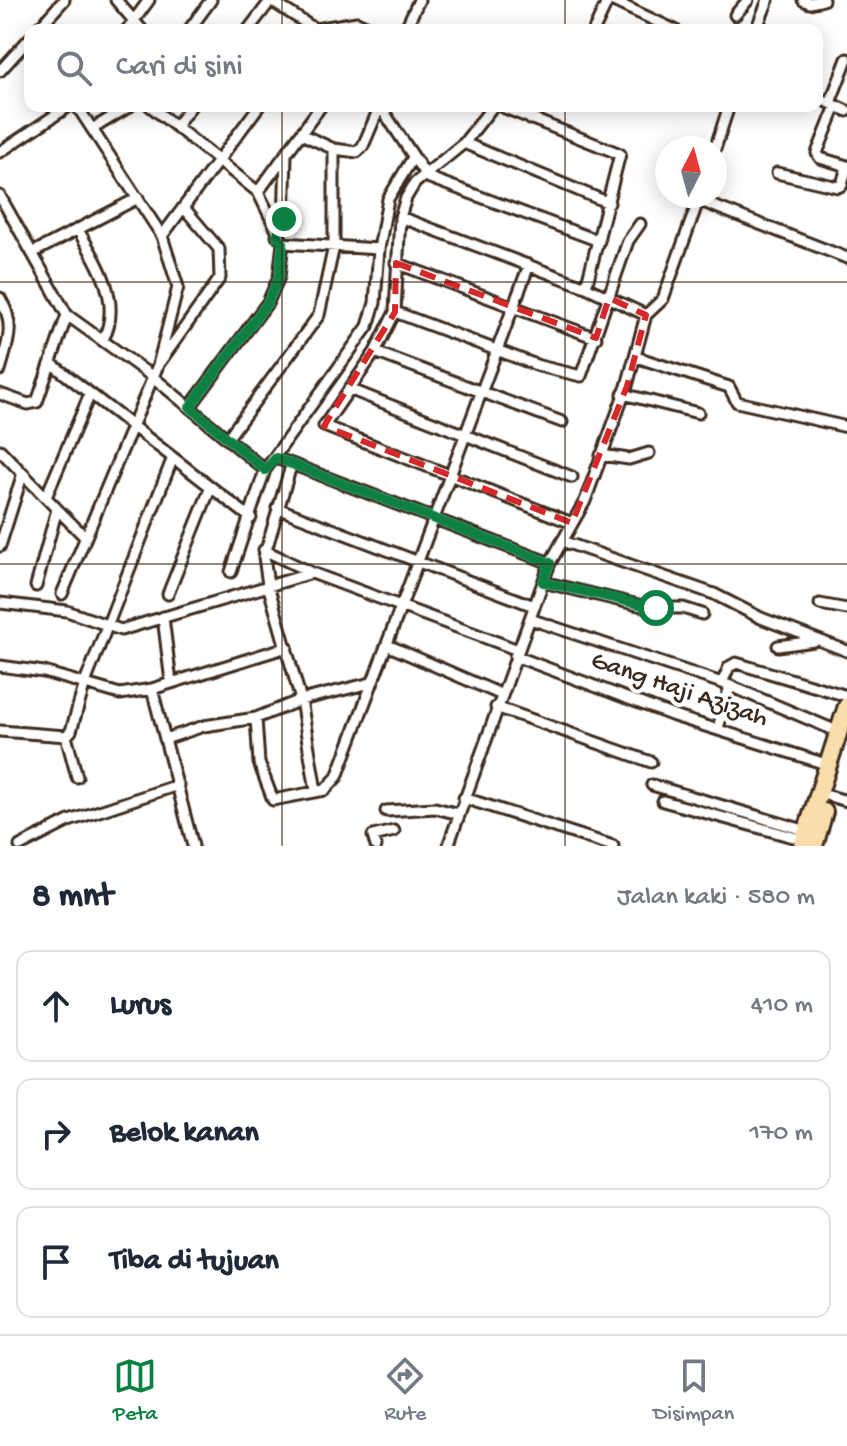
<!DOCTYPE html>
<html lang="id">
<head>
<meta charset="utf-8">
<style>
	body { margin:0; font-family:"Gochi Hand",sans-serif; background:#f2f2f3; color:#1f2937 }
	.compass { position:absolute; left:655px; top:136px; width:72px; height:72px; border-radius:50%; background:#fff; box-shadow:0 4px 20px #0003; rotate:6deg }
	.stop { position:absolute; width:24px; height:24px; margin:-18px; border:6px solid #0b8043; border-radius:50%; background:#fff }
	.stop.end { background:#0b8043; border-color:#fff; box-shadow:0 2px 8px #0008 }
	.list { margin:0; padding:0; list-style:none }
	h2 { display:flex; justify-content:space-between; align-items:center; height:104px; margin:0; padding:0 32px; font-size:34px }
	h2 small { font-size:26px; font-weight:400; color:#747a83 }
	.list li { display:grid; grid-template-columns:52px 1fr auto; gap:24px; align-items:center; box-sizing:border-box; height:112px; margin:0 16px 16px; padding:0 16px; border:2px solid #e0e1e3; border-radius:16px }
	.list b { display:block; font-size:30px; white-space:nowrap }
	.list em { font-size:26px; font-style:normal; color:#747a83 }
	.icon { flex:none; width:44px; height:44px; fill:none; stroke:currentColor; stroke-width:2; stroke-linecap:round; stroke-linejoin:round }
	.map { position:relative; flex:none; width:847px; height:846px; overflow:hidden }
	.search { position:absolute; background:#fff; box-shadow:0 4px 20px #0003; left:24px; right:24px; top:24px; height:88px; display:flex; align-items:center; gap:20px; box-sizing:border-box; padding:0 28px; border-radius:16px; color:#747a83; font-size:30px }
	.sheet { height:488px; background:#fff }
	nav { display:flex; justify-content:space-around; align-items:center; box-sizing:border-box; height:112px; border-top:2px solid #e0e1e3; background:#fff; font-size:22px; color:#747a83 }
	nav a { display:grid; justify-items:center; gap:4px }
	nav .on { color:#0b8043 }
	.map>svg:first-child { display:block }
</style>
</head>
<body>
<div class="map">
<svg width="847" height="846" viewBox="0 0 847 846">
	<rect width="100%" height="100%" fill="#fff"/>
	<filter id="ink" filterUnits="userSpaceOnUse"><feTurbulence type="fractalNoise" baseFrequency=".0125" numOctaves="2"/><feDisplacementMap in="SourceGraphic" scale="16" xChannelSelector="R" yChannelSelector="G"/><feConvolveMatrix kernelMatrix="1 2 1 2 8 2 1 2 1" color-interpolation-filters="sRGB"/></filter>
	<g filter="url(#ink)">
		<g fill="none" stroke-linecap="round" stroke-linejoin="round">
			<g stroke="#3b2a1e" stroke-width="15">
				<path id="minor" d="M116,0l26,30
					M270,0l45,29 42,-7 18,8
					M611,0l64,30
					M803,0l7,3 13,-3
					M735,15l13,-15
					M37,30l27,-30
					M127,30l22,-30
					M189,30l22,-30
					M248,30l23,-30
					M405,30l14,-30
					M594,30l14,-30
					M756,30l12,-30
					M0,71l30,-33
					M817,97l30,14
					M830,103l17,-44
					M150,106l108,86 25,51 96,6 9,-50 24,-40
					M380,106l47,71 172,64
					M493,106l-29,37 -49,40 -9,15 -6,19 -5,95 -20,40 -51,74 248,97
					M500,106l120,48 -34,133
					M836,106l-19,47 3,5 27,8
					M530,119l5,-13
					M176,126l15,-20
					M92,129l38,-23
					M301,134l33,15 23,3 6,-6 17,-40
					M464,143l145,60
					M715,149l14,-43
					M0,152l69,-46
					M777,173l61,14 4,-2 5,-19
					M258,192l63,-86
					M0,196l67,119 86,62 112,93
					M698,200l149,58
					M400,217l186,70 60,28
					M78,230c19,32 45,71 25,110
					M162,236l97,-130
					M277,236l7,-12 2,-70
					M32,253l106,-55
					M396,263l200,75
					M0,298c16,27 8,44 0,72
					M395,312l144,54 42,10 47,-135 12,-17
					M375,352l187,70
					M636,357l93,30 8,15 110,25
					M160,362l60,-84 -1,-29 -34,-40
					M52,364l199,154
					M349,389l223,88
					M0,394l28,10 9,-2 30,-87
					M623,394l75,19
					M190,407l78,-105 11,-25 4,-34
					M227,439l92,-124 15,-69v-97
					M0,450l57,59 -21,77
					M601,455l28,4 20,-6
					M276,458l274,105
					M291,466l-27,91 4,28 33,115 15,91
					M46,497l44,-103
					M277,508l257,98
					M57,509l27,27
					M562,541l152,53 47,24 86,33
					M0,546l23,-73
					M264,550l48,23
					M231,572l34,-102 103,-144 7,-23 4,-54
					M543,582l108,26h32l19,6
					M62,594l96,-229 20,-78 -16,-51 -85,-130
					M168,594l42,-105
					M0,603l67,8 54,19 191,-57 206,77
					M820,604l27,5
					M163,617l8,65
					M530,619l198,66 111,47
					M387,645l113,49
					M778,646l36,-5
					M515,656l159,60 155,49
					M0,666l44,6 76,22 32,-5 135,-42
					M371,683l-70,17 -45,18 3,45 14,37 52,-10 12,-13 192,-512
					M722,683l7,-16 7,-4 111,33
					M152,689l41,157
					M496,707l155,55
					M718,728l12,-42
					M0,731l66,5 5,-5 14,-48 87,-223
					M66,736l11,41
					M165,739l39,-13 52,-8
					M652,785l155,46
					M829,796l18,5
					M464,798l149,48
					M663,801l141,39
					M386,811l49,-3 24,6
					M20,846l49,-25 109,-36
					M376,846l-3,-10 21,-5
					M448,846l102,-283 35,-62 42,-115 19,-71 17,-16 37,-103"/>
			</g>
			<g stroke="#3b2a1e" stroke-width="22">
				<path id="trunk" d="M802,846l45,-140
					M814,846l10,-34"/>
			</g>
			<use href="#minor" stroke="#fff" stroke-width="9"/>
			<use href="#trunk" stroke="#faddab" stroke-width="16"/>
		</g>
	</g>
	<g fill="none" stroke-linecap="round" stroke-linejoin="round" filter="url(#ink)">
		<path stroke="#0b8043" stroke-width="10" d="M284,219l-7,17 6,7 -4,34 -11,25 -78,105 75,63 11,-12 274,105 -7,19 113,26"/>
	</g>
	<path fill="none" stroke="#d62828" stroke-width="6" stroke-dasharray="16 10" stroke-linejoin="round" d="M396,263l200,75 13,-40 37,17 -19,71 -55,137 -248,-97 71,-114z"/>
	<path fill="none" stroke="#3b2a1e" stroke-width="2" stroke-opacity="0.55" d="M282,0v30M565,0v30M282,106v740M565,106v740M0,282h847M0,564h847"/>
	<g text-anchor="middle" dominant-baseline="central" stroke-width="8" stroke-linejoin="round" paint-order="stroke">
		<g font-size="26" fill="#3b2a1e" stroke="#fff">
			<text transform="translate(679 691) rotate(19)">Gang Haji Azizah</text>
		</g>
	</g>
</svg>
<svg class="compass" viewBox="-18 -18 36 36"><path d="M0-13l5 13h-10z" fill="#e53935"/><path d="M0 13l5-13h-10z" fill="#747a83"/></svg>
<div class="stop" style="left:656px;top:608px"></div>
<div class="stop end" style="left:284px;top:219px"></div>
<div class="search"><svg class="icon" aria-label="search" viewBox="0 0 24 24"><circle cx="10" cy="10" r="6"/><path d="M15 15l6 6"/></svg>Cari di sini</div>
</div>
<section class="sheet">
<h2>8 mnt<small>Jalan kaki · 580 m</small></h2>
<ul class="list">
<li><svg class="icon" aria-label="ahead" viewBox="0 0 24 24"><path d="M12 20V5M6 11l6-6 6 6"/></svg><div><b>Lurus</b></div><em>410 m</em></li>
<li><svg class="icon" aria-label="right" viewBox="0 0 24 24"><path d="M7 20v-9h11M14 6l5 5-5 5"/></svg><div><b>Belok kanan</b></div><em>170 m</em></li>
<li><svg class="icon" aria-label="arrive" viewBox="0 0 24 24"><path d="M6 21V4h12l-3 4 3 4H6"/></svg><div><b>Tiba di tujuan</b></div></li>
</ul>
</section>
<nav>
<a class="on"><svg class="icon" aria-label="map" viewBox="0 0 24 24"><path d="M3 6l6-2 6 2 6-2v14l-6 2-6-2-6 2zM9 4v14M15 6v14"/></svg>Peta</a>
<a><svg class="icon" aria-label="directions" viewBox="0 0 24 24"><path d="M12 3l9 9-9 9-9-9zM9 14v-3h6M13 9l2 2-2 2"/></svg>Rute</a>
<a><svg class="icon" aria-label="saved" viewBox="0 0 24 24"><path d="M7 4h10v16l-5-4-5 4z"/></svg>Disimpan</a>
</nav>
</body>
</html>
